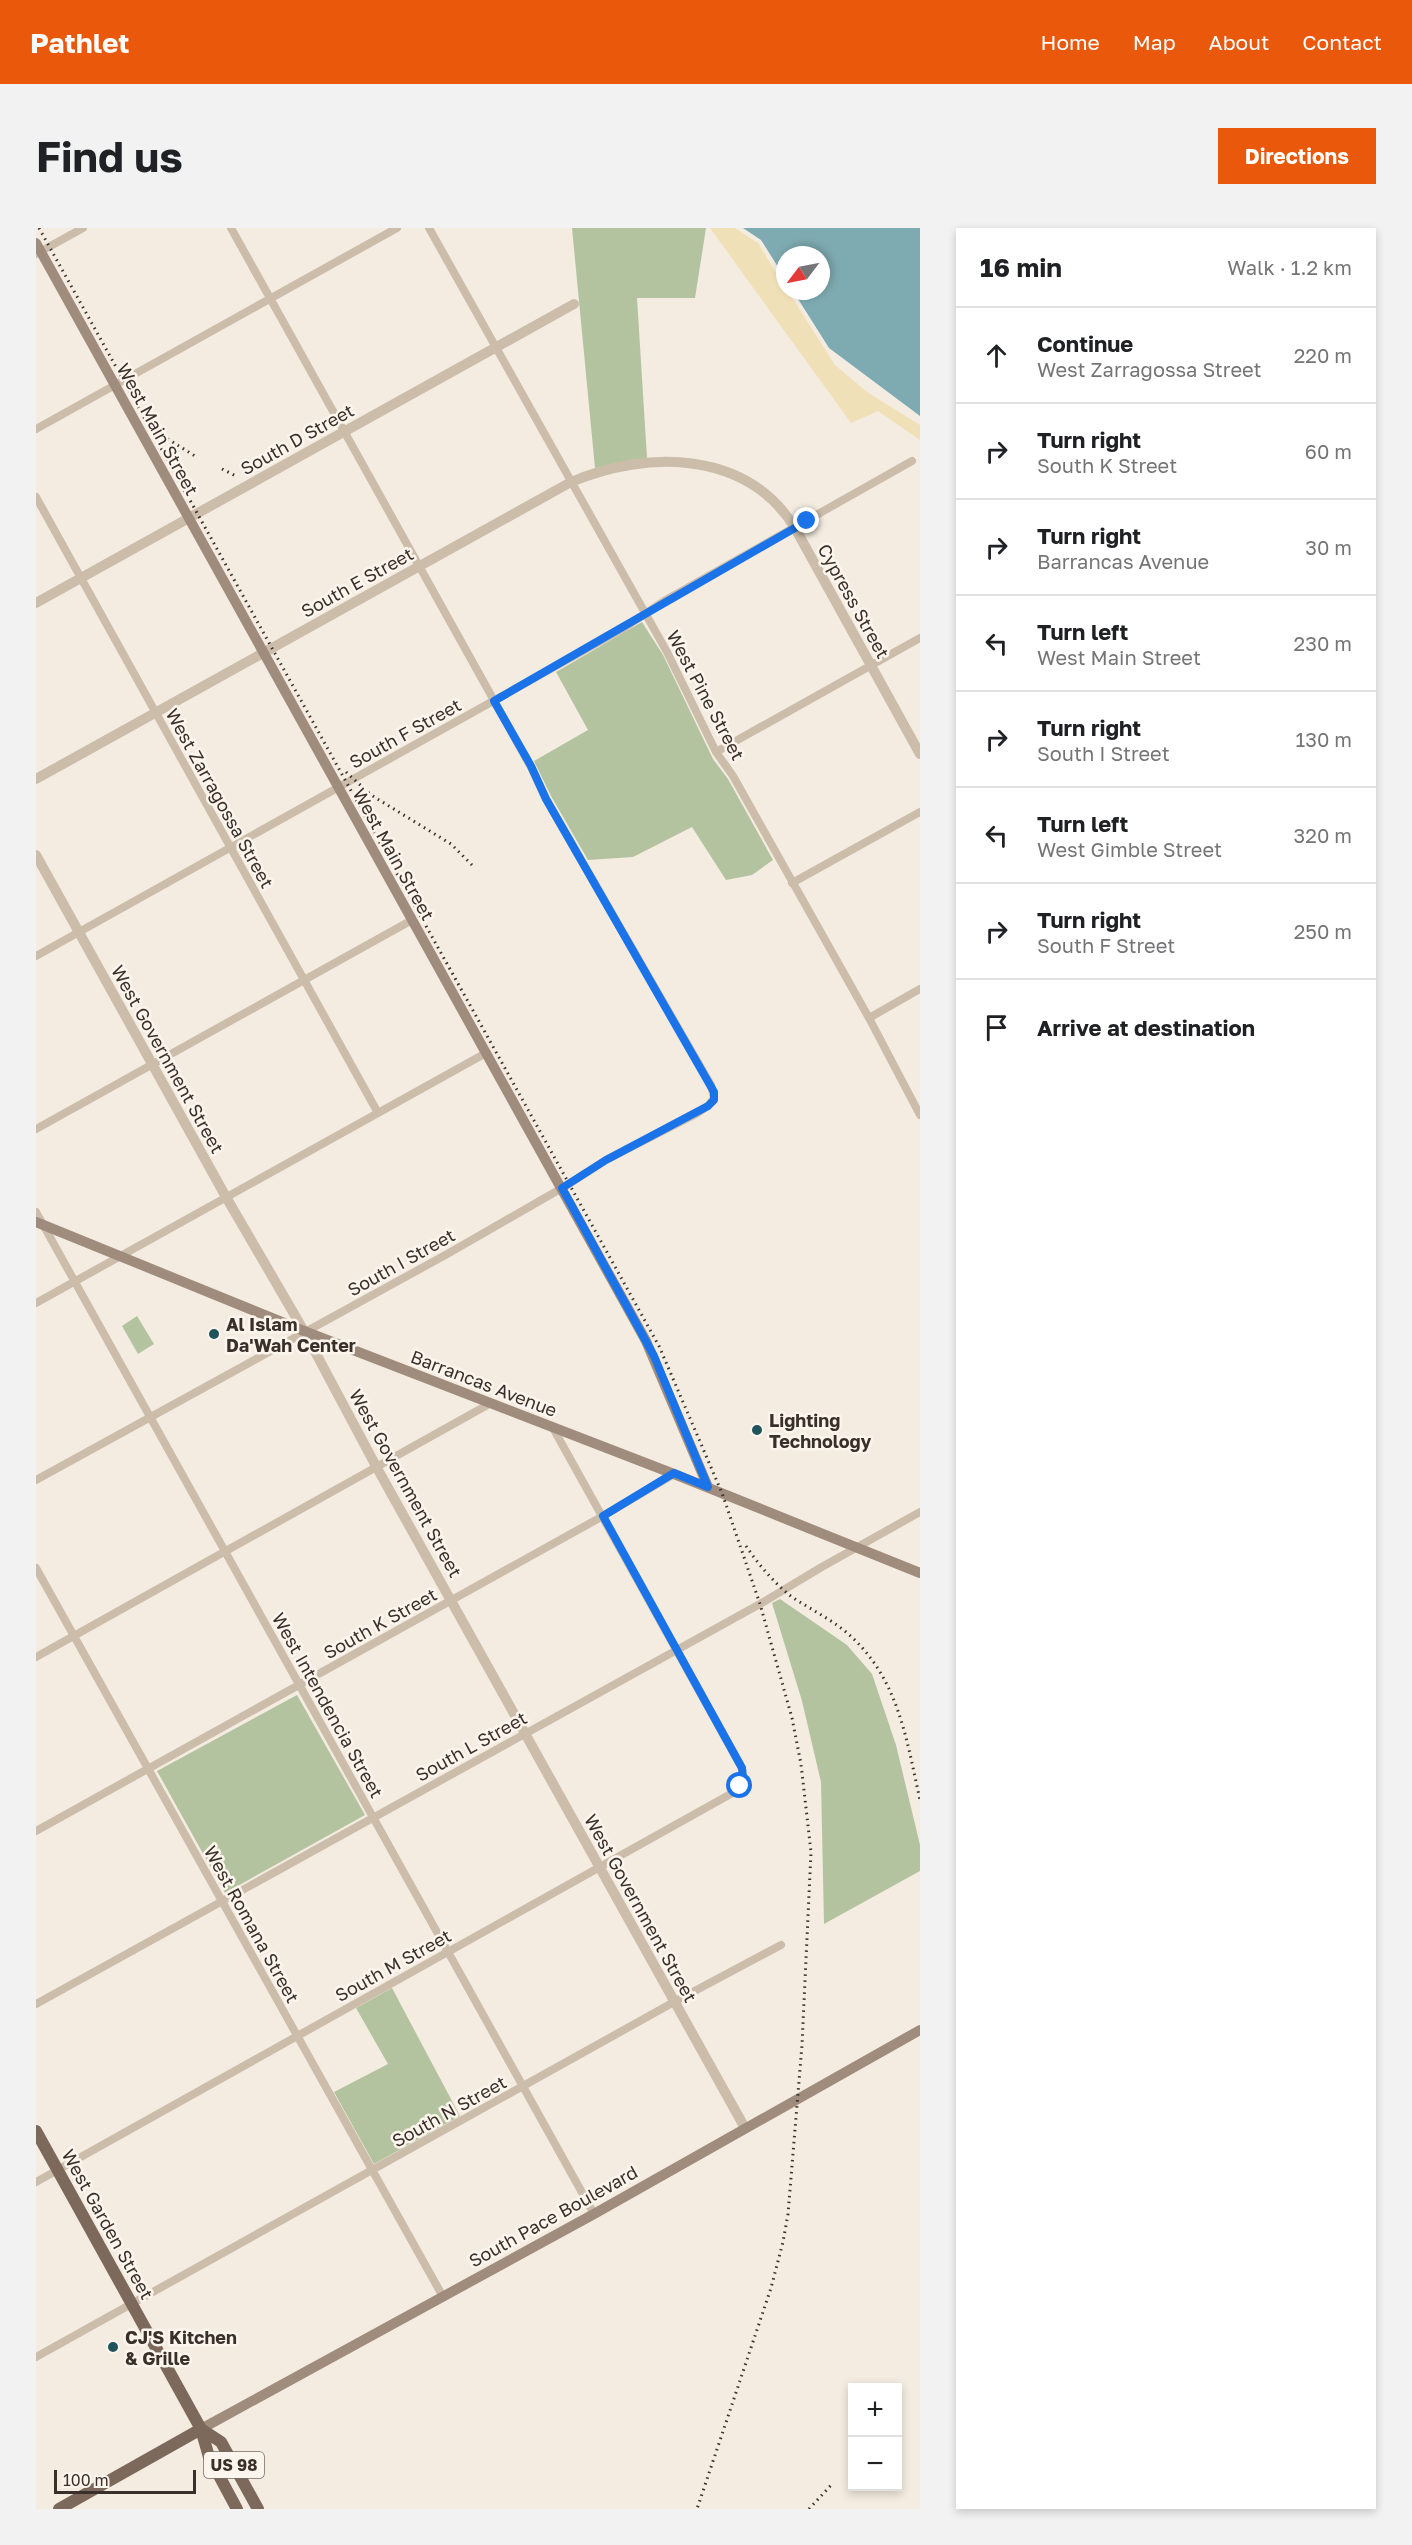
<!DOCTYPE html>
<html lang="en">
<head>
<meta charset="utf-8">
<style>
	body { margin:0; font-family:"Golos Text",sans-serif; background:#f2f2f2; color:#202124 }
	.controls { position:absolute; right:18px; bottom:18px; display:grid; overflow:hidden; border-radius:0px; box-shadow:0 3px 9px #0003 }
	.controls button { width:54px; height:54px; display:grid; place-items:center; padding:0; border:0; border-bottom:2px solid #e0e0e0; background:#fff; color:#202124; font:30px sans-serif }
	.compass { position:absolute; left:740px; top:18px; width:54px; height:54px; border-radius:50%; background:#fff; box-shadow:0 3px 9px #0003; rotate:238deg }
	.scale { position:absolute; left:18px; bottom:15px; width:142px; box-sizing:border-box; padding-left:6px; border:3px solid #3a302a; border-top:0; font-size:16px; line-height:21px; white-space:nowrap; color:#3a302a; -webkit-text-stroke:4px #fbf5ed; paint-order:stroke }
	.stop { position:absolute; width:18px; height:18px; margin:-14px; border:4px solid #1a73e8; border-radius:50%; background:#fff }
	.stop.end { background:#1a73e8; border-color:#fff; box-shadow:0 2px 6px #0008 }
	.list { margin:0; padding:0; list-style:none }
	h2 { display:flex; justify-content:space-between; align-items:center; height:78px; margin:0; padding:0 24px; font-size:26px }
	h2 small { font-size:20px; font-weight:400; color:#757577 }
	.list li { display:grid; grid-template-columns:39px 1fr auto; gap:18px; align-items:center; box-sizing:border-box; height:96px; padding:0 24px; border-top:2px solid #e0e0e0 }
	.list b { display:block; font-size:22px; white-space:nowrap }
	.list p { margin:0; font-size:20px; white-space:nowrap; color:#757577 }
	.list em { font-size:20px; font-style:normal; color:#757577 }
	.icon { flex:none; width:33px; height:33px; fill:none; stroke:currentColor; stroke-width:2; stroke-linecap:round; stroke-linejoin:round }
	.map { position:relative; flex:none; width:884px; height:2281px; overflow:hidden; border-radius:0px }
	header { display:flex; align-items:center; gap:36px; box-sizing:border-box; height:84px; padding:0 30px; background:#ea580c; color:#fff }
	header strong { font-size:28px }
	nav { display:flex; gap:33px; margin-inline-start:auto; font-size:21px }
	.intro { display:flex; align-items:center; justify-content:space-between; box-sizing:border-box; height:144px; padding:0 36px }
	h1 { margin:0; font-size:42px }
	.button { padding:15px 27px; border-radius:0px; background:#ea580c; color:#fff; font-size:21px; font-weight:700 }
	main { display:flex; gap:36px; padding:0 36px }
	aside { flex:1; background:#fff; border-radius:0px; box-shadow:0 3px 9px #0003 }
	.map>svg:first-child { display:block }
</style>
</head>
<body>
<header>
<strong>Pathlet</strong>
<nav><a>Home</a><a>Map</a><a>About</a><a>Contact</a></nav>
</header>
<div class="intro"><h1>Find us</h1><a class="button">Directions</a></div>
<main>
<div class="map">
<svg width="884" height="2281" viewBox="0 0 884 2281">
	<rect width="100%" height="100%" fill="#f4ece0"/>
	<path fill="#b4c39f" d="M536,0h134l-11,70h-58l10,160 -52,10z
		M606,394l21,33 50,104 15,20 45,81 -21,15 -26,5 -34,-53 -59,30 -45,3 -37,-64 -17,-35 54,-31 -32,-58z
		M101,1088l17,28 -16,10 -16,-28z
		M744,1371l67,46 25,29 24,71 24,100v26l-96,53 -3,-142 -19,-81 -30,-98z
		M261,1467l68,120 -140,78 -68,-122z
		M356,1760l68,128 -86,48 -40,-72 54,-28 -32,-56z"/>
	<path fill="#efe0b7" d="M674,0h25l23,15 27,44v4h3l47,74 32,27 53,33v15l-42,-29 -27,12z"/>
	<path fill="#7eabb1" d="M707,0h177v188l-91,-68 -36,-57h28v-36h-36v23l-24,-38z"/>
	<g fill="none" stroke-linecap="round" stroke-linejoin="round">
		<path stroke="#ccbdab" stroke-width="8" d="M393,0l238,424 49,100 17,24 136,242 51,97
			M0,26l47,-26
			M0,201l361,-201
			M0,269l342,616
			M680,524l204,-114
			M756,655l128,-71
			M0,728l588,-328 40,-27 248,-140
			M833,790l51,-29
			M0,901l376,-209
			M0,984l558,1002
			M0,1075l450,-250
			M0,1252l413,-227 120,-69 37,-24 90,-46 12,-8 6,-8 -3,-13 -165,-286 -15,-32 -300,-539
			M0,1340l406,727
			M0,1429l455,-254
			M0,1603l567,-315 71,-42
			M0,1776l724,-400 60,-36 100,-56
			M0,1954l700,-391c6,-7 8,-14 6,-23l-189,-340
			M0,2129l638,-355 107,-57"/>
		<path stroke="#ccbdab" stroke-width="10" d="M0,375l538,-299
			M0,551l535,-297c76,-32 176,-32 224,46l125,226
			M0,627l190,342 78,134 73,137 368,660"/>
		<path stroke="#a08c7c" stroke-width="10" d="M0,15l610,1098 62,146
			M0,994l268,109 370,143 246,99
			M165,2201l393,-215 326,-184"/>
		<path stroke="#7c695b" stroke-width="12" d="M0,1903l165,298 8,28 28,52
			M165,2201l20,13 37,67
			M23,2281l142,-80"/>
		<path stroke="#3a302a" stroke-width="3" stroke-dasharray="1.5 4.5" stroke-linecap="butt" d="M3,0l620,1118 63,147 38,111 32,114 9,46 10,88 -9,193 -14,169 -5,28 -12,46 -74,221
			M118,199l9,9 32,20
			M186,241l14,7
			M310,544l25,23 80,49 21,21
			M710,1318c13,19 28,37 46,51 18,12 37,21 54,35 52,44 60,105 74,168
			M773,2281l24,-26"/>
	</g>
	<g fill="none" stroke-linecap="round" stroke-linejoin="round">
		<path stroke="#1a73e8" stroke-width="8" d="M704,1558l3,-7 -1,-11 -139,-252 71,-43 34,14 -54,-131 -92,-168 44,-28 102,-54 6,-6v-8l-168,-293 -15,-33 -37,-65 313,-180"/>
	</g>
	<g fill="#1f545d" stroke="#fbf5ed" stroke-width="2">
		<circle cx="178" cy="1106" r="6"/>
		<circle cx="721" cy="1202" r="6"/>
		<circle cx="77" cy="2119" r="6"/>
	</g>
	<g text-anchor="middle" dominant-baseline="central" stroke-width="5" stroke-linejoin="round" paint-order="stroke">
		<rect fill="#fbf5ed" stroke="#746b64" stroke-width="1.5" x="168" y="2224" width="60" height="26" rx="4.5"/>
		<g font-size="16" font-weight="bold" fill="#3a302a">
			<text x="198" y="2237">US 98</text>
		</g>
		<g font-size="18" fill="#3a302a" stroke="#fbf5ed">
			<text transform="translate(122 201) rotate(61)">West Main Street</text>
			<text transform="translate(261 211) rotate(-29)">South D Street</text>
			<text transform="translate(321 354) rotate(-29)">South E Street</text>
			<text transform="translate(818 373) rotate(61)">Cypress Street</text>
			<text transform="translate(670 467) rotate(62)">West Pine Street</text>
			<text transform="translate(369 505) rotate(-29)">South F Street</text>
			<text transform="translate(184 570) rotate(61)">West Zarragossa Street</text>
			<text transform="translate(358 626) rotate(61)">West Main Street</text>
			<text transform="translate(132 831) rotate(61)">West Government Street</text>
			<text transform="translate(365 1034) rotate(-29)">South I Street</text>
			<text transform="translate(448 1155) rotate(21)">Barrancas Avenue</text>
			<text transform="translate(370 1255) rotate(61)">West Government Street</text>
			<text transform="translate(344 1395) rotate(-29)">South K Street</text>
			<text transform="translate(292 1477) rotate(61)">West Intendencia Street</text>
			<text transform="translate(435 1518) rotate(-29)">South L Street</text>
			<text transform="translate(605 1680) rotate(61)">West Government Street</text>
			<text transform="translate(216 1696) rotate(61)">West Romana Street</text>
			<text transform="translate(357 1737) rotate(-29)">South M Street</text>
			<text transform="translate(413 1883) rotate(-29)">South N Street</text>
			<text transform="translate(517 1988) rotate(-29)">South Pace Boulevard</text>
			<text transform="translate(72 1996) rotate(61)">West Garden Street</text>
		</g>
		<g font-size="18" font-weight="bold" fill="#3a302a" stroke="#fbf5ed" text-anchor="start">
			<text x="190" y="1096">Al Islam<tspan x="190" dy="21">Da'Wah Center</tspan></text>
			<text x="733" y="1192">Lighting<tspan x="733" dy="21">Technology</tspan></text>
			<text x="89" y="2109">CJ'S Kitchen<tspan x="89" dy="21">&amp; Grille</tspan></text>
		</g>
	</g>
</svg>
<div class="controls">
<button>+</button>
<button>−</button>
</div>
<svg class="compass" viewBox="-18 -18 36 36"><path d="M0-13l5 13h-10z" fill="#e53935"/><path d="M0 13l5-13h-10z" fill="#757577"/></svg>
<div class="scale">100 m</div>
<div class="stop" style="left:704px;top:1558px"></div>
<div class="stop end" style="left:771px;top:293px"></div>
</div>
<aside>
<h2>16 min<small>Walk · 1.2 km</small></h2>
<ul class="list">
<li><svg class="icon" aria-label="ahead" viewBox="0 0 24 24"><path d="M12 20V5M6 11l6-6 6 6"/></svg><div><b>Continue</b><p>West Zarragossa Street</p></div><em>220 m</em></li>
<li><svg class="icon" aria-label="right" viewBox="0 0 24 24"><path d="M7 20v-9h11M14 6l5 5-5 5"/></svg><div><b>Turn right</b><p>South K Street</p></div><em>60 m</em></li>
<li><svg class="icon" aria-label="right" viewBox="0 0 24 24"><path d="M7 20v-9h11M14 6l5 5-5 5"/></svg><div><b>Turn right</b><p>Barrancas Avenue</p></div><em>30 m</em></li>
<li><svg class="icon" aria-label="left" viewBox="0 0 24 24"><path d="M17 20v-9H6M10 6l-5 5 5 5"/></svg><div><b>Turn left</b><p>West Main Street</p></div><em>230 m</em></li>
<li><svg class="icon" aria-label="right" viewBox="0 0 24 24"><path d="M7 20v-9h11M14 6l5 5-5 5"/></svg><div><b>Turn right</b><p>South I Street</p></div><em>130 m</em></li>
<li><svg class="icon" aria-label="left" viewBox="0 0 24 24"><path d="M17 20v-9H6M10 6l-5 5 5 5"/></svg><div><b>Turn left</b><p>West Gimble Street</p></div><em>320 m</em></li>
<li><svg class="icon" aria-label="right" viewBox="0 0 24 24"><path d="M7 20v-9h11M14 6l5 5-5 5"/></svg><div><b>Turn right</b><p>South F Street</p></div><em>250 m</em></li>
<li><svg class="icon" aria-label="arrive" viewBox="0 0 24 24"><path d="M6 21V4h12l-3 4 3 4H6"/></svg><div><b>Arrive at destination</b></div></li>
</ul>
</aside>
</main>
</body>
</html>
